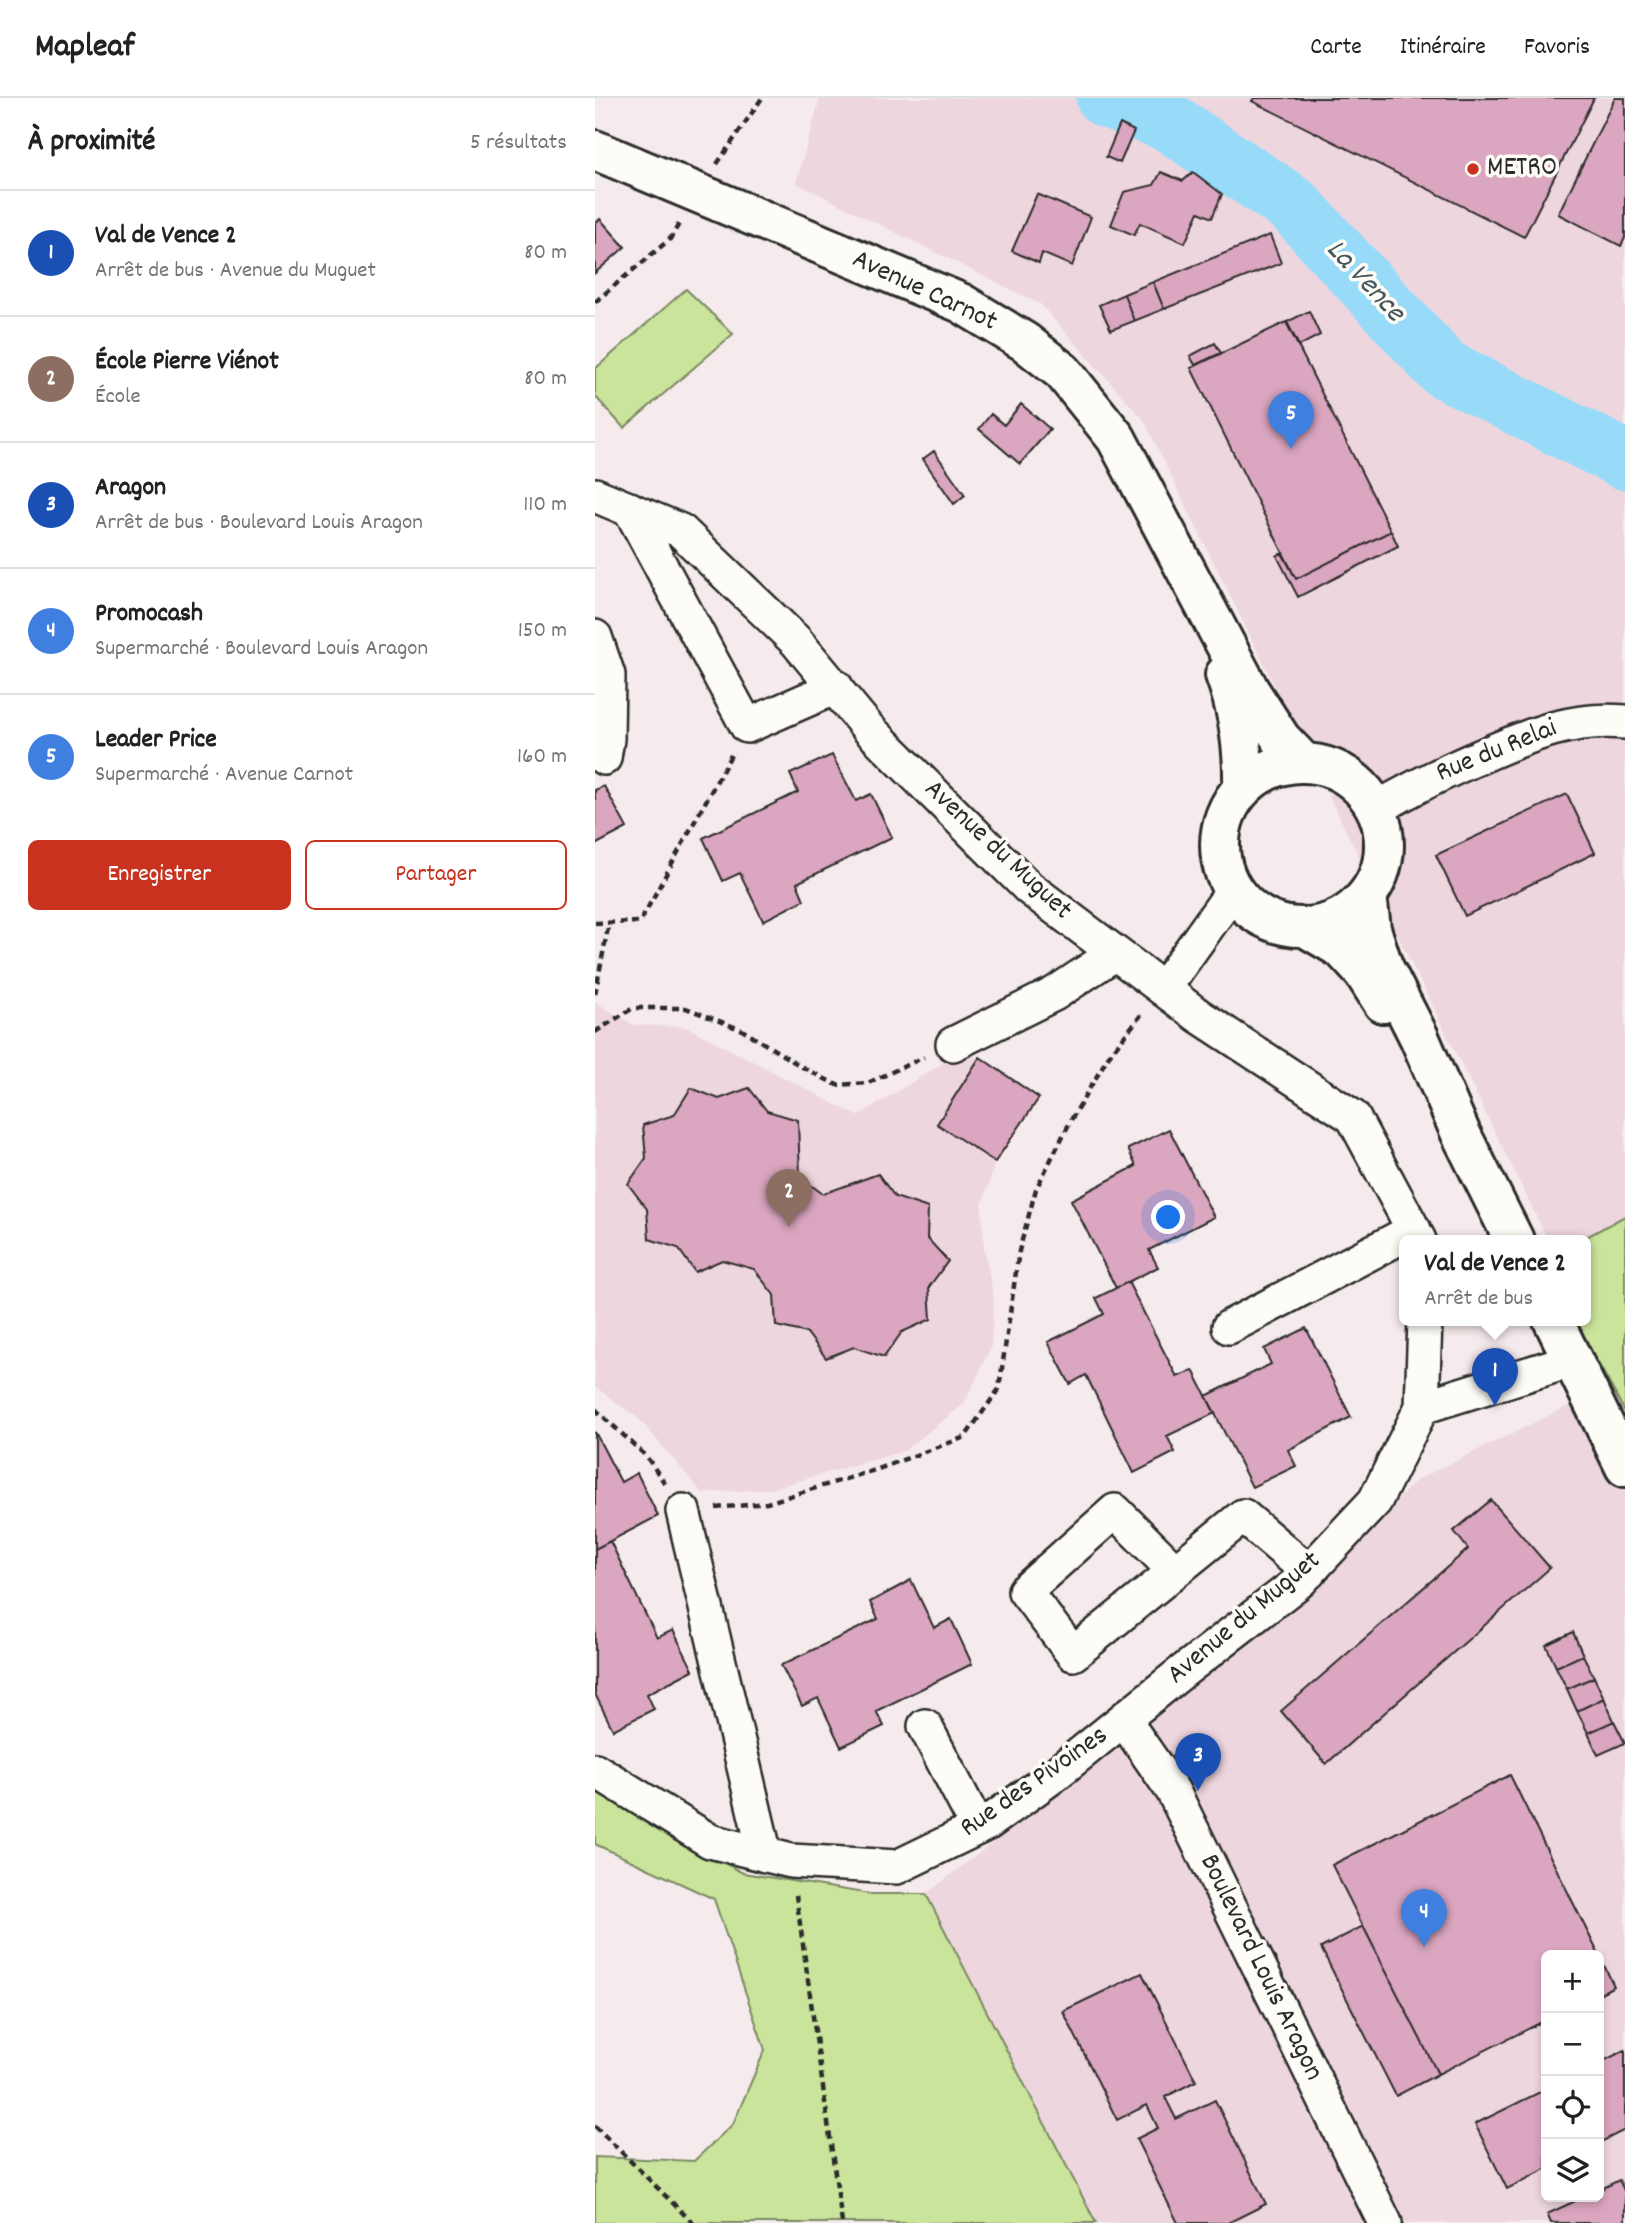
<!DOCTYPE html>
<html lang="fr">
<head>
<meta charset="utf-8">
<style>
	body { margin:0; font-family:Dekko,sans-serif; background:#f6f6f6; color:#222 }
	.controls { position:absolute; right:21px; bottom:21px; display:grid; overflow:hidden; border-radius:10px; box-shadow:0 4px 10px #0003 }
	.controls button { width:63px; height:63px; display:grid; place-items:center; padding:0; border:0; border-bottom:2px solid #e0e0e0; background:#fff; color:#222; font:35px sans-serif }
	.you { position:absolute; left:574px; top:1120px; width:24px; height:24px; margin:-18px; border:5px solid #fff; border-radius:50%; background:#1a73e8; box-shadow:0 0 0 10px #1a73e833 }
	.badge { display:grid; place-items:center; width:46px; height:46px; border-radius:50%; background:#c8321e; color:#fff; font-size:23px; font-weight:700 }
	.pin { position:absolute; translate:-50% -58px; filter:drop-shadow(0 2px 4px #0008) }
	.pin::after { content:''; position:absolute; top:37px; width:24px; height:21px; background:inherit; clip-path:polygon(0 0,100% 0,50% 100%) }
	.popup { position:absolute; left:804px; top:1137px; width:192px; height:91px; box-sizing:border-box; display:grid; place-content:center; border-radius:10px; background:#fff; filter:drop-shadow(0 2px 5px #0005); font-size:23px; white-space:nowrap; color:#767676 }
	.popup b { font-size:26px; color:#222 }
	.popup::after { content:''; position:absolute; left:50%; top:100%; margin-left:-14px; border:14px solid transparent; border-top-color:#fff }
	.list { margin:0; padding:0; list-style:none }
	h2 { display:flex; justify-content:space-between; align-items:center; height:91px; margin:0; padding:0 28px; font-size:30px }
	h2 small { font-size:23px; font-weight:400; color:#767676 }
	.list li { display:grid; grid-template-columns:46px 1fr auto; gap:21px; align-items:center; box-sizing:border-box; height:126px; padding:0 28px; border-top:2px solid #e0e0e0 }
	.list b { display:block; font-size:26px; white-space:nowrap }
	.list p { margin:0; font-size:23px; white-space:nowrap; color:#767676 }
	.list em { font-size:23px; font-style:normal; color:#767676 }
	.actions { display:flex; gap:14px; padding:21px 28px }
	.actions a { flex:1; padding:16px 0; border:2px solid #c8321e; border-radius:10px; text-align:center; font-size:24px; color:#c8321e }
	.actions .main { background:#c8321e; color:#fff }
	.icon { flex:none; width:38px; height:38px; fill:none; stroke:currentColor; stroke-width:2; stroke-linecap:round; stroke-linejoin:round }
	.map { position:relative; flex:none; width:1030px; height:2125px; overflow:hidden }
	header { display:flex; align-items:center; gap:42px; box-sizing:border-box; height:98px; padding:0 35px; background:#fff; border-bottom:2px solid #e0e0e0 }
	header strong { font-size:33px }
	nav { display:flex; gap:38px; margin-inline-start:auto; font-size:24px }
	main { display:flex }
	aside { flex:1; background:#fff }
	.map>svg:first-child { display:block }
</style>
</head>
<body>
<header>
<strong>Mapleaf</strong>
<nav><a>Carte</a><a>Itinéraire</a><a>Favoris</a></nav>
</header>
<main>
<aside>
<h2>À proximité<small>5 résultats</small></h2>
<ul class="list">
<li><span class="badge" style="background:#1a4fb4">1</span><div><b>Val de Vence 2</b><p>Arrêt de bus · Avenue du Muguet</p></div><em>80 m</em></li>
<li><span class="badge" style="background:#8d6e63">2</span><div><b>École Pierre Viénot</b><p>École</p></div><em>80 m</em></li>
<li><span class="badge" style="background:#1a4fb4">3</span><div><b>Aragon</b><p>Arrêt de bus · Boulevard Louis Aragon</p></div><em>110 m</em></li>
<li><span class="badge" style="background:#3f7fe0">4</span><div><b>Promocash</b><p>Supermarché · Boulevard Louis Aragon</p></div><em>150 m</em></li>
<li><span class="badge" style="background:#3f7fe0">5</span><div><b>Leader Price</b><p>Supermarché · Avenue Carnot</p></div><em>160 m</em></li>
</ul>
<div class="actions"><a class="main">Enregistrer</a><a>Partager</a></div>
</aside>
<div class="map">
<svg width="1030" height="2125" viewBox="0 0 1030 2125">
	<rect width="100%" height="100%" fill="#f6ebec"/>
	<filter id="ink" filterUnits="userSpaceOnUse"><feTurbulence type="fractalNoise" baseFrequency=".0143" numOctaves="2"/><feDisplacementMap in="SourceGraphic" scale="14" xChannelSelector="R" yChannelSelector="G"/><feConvolveMatrix kernelMatrix="1 2 1 2 8 2 1 2 1" color-interpolation-filters="sRGB"/></filter>
	<g filter="url(#ink)">
		<path fill="#eed6de" fill-rule="evenodd" d="M225,0h805v2125h-529l-170,-329 327,-253 165,-162 200,-97 -32,-142h-38l-405,-821 -103,-115 -244,-121zM951,1857h53v242h-53z
			M0,904l39,23 53,2 171,89 107,-67 74,49 -44,64 -13,44 2,42 10,51 -3,48 -27,57 -60,47 -134,38 -68,4 -63,-74 -44,-32z"/>
		<path fill="#cae49b" stroke="#7a8863" stroke-width="2" d="M91,191l47,45 -109,94 -29,-32v-27z
			M1030,1118v196l-50,-92h11v-80h-5z
			M0,1688l74,48 74,39 127,21h56l170,329h-501v-66l99,4 39,-37 32,-74 -51,-151 -119,-55z"/>
		<g fill="none" stroke-linecap="round" stroke-linejoin="round">
			<path stroke="#97dbf9" stroke-width="60" d="M511,0l63,24 124,83 150,163 182,92"/>
		</g>
		<path fill="#dba6bf" stroke="#2b2b2b" stroke-width="2" d="M659,0h340l-70,139 -272,-136z
			M1020,0h10v140l-4,8 -63,-32z
			M525,26l14,7 -14,32 -14,-6z
			M566,74l22,9 10,-9 29,22 -10,24 -13,-6 -14,31 -45,-20 -6,12 -23,-10 13,-33 30,-7z
			M442,96l54,23 -19,49 -30,-13 -3,10 -27,-12z
			M5,121l25,28 -30,26v-49z
			M675,137l11,28 -117,46 -11,-27z
			M558,184l11,27 -30,12 -10,-27z
			M529,196l10,27 -23,9 -12,-25z
			M714,213l11,24 -21,11 -12,-24z
			M691,224l105,209 -95,48 -105,-211z
			M620,245l6,10 -26,12 -5,-9z
			M426,306l29,25 -30,35 -41,-35 12,-15 13,11z
			M339,353l31,44 -11,9 -31,-45z
			M796,433l7,15 -100,51 -21,-41 5,-3 14,26z
			M237,657l24,46 15,-7 21,43 -95,46 7,17 -41,21 -23,-48 -17,8 -20,-43 95,-46 -8,-18z
			M9,688l23,42 -32,17v-55z
			M972,696l28,59 -130,63 -29,-61z
			M385,959l59,41 -44,64 -58,-38z
			M96,990l28,11 30,-11 18,23 31,9 2,57 23,17 55,-20 17,23 33,11 -1,30 21,23 -19,26 2,32 -29,13 -18,25 -30,-10 -28,11 -19,-25 -31,-7 -2,-31 -20,-26 -32,-9 -27,12 -17,-24 -29,-9 -2,-30 -19,-25 18,-26 -3,-33 31,-10z
			M574,1031l45,88 -65,33 9,17 -42,21 -45,-88 65,-34 -8,-17z
			M533,1184l49,95 16,-7 22,43 -48,23 8,16 -41,21 -48,-98 -16,9 -22,-42 56,-28 -8,-16z
			M711,1230l45,89 -63,33 8,16 -44,21 -46,-91 65,-32 -7,-15z
			M0,1334l26,50 16,-9 21,43 -63,33z
			M896,1402l59,68 -224,196 -45,-53 187,-162 -14,-18z
			M15,1443l47,97 16,-8 20,40 -46,24 7,15 -41,21 -18,-36v-145z
			M316,1482l23,48 17,-9 21,45 -96,47 8,15 -43,21 -23,-49 -16,8 -21,-41 97,-46 -8,-17z
			M978,1534l10,23 -27,12 -10,-22z
			M988,1557l11,22 -27,12 -11,-22z
			M999,1579l10,21 -27,13 -10,-22z
			M1009,1600l10,23 -26,12 -11,-22z
			M1019,1623l11,22 -27,12 -10,-22z
			M915,1677l89,180h-53v65l-108,54 -106,-209z
			M768,1828l75,148 -42,22 -75,-148z
			M1004,1857l15,31 -15,8z
			M547,1875l54,108 -31,16 11,22 39,-19 51,104 -38,19h-50l-42,-84 22,-11 -11,-23 -30,15 -54,-109z
			M1030,1952v80l-26,13v-80z
			M951,1991v80l-39,20 -32,-65z
			M1024,2082l6,12v31h-74l-4,-9 37,-17h15v-7z"/>
		<g fill="none" stroke-linecap="round" stroke-linejoin="round">
			<g stroke="#2b2b2b" stroke-width="38">
				<path id="minor" d="M0,397l86,36 115,110 72,87 161,160 170,128 154,101 66,123
					M35,411l117,217 89,-39
					M0,539l13,38 -1,64 -3,19
					M781,711c36,-21 72,-39 110,-55 46,-20 88,-37 139,-32
					M568,891l70,-98
					M358,946l101,-50 60,-40
					M634,1229l185,-97
					M827,1309l151,-47
					M88,1413l82,344
					M580,1473l-60,-60 -90,80 48,63 170,-138 66,56
					M529,1622l49,71 212,432
					M330,1628l53,102
					M0,1672l115,71 81,20 106,6 91,-44 65,-47 129,-104 118,-91 75,-80 47,-94 3,-87"/>
			</g>
			<g stroke="#2b2b2b" stroke-width="44">
				<path id="major" d="M0,52l366,153 64,39 38,30 53,66 134,253 31,48 23,24
					M630,577c14,38 19,73 18,113
					M625 747a82 82 0 1 1 164 0a82 82 0 1 1-164 0Z
					M772,797l4,34 12,37 36,71 42,97 53,106
					M710,829l37,22 22,24 19,30
					M958,1222l72,147"/>
			</g>
			<path stroke="#2b2b2b" stroke-width="4.5" stroke-dasharray="7 5" stroke-linecap="butt" d="M122,66l45,-66
				M0,204l75,-63 9,-15
				M0,825l45,-1 91,-167
				M0,896l14,-71
				M0,934l38,-24h53l56,22 62,38 33,17 31,-2 56,-26
				M0,1311l51,47 20,29
				M121,1410l51,-5 111,-34 87,-32 34,-48 20,-138 17,-62 35,-69 37,-63 33,-42
				M201,1797l46,328
				M0,2028l98,97"/>
			<use href="#minor" stroke="#fdfcf7" stroke-width="33"/>
			<use href="#major" stroke="#fdfcf7" stroke-width="38"/>
		</g>
	</g>
	<circle fill="#c8321e" stroke="#fdfcf7" stroke-width="2.5" cx="878" cy="71" r="7"/>
	<g text-anchor="middle" dominant-baseline="central" stroke-width="7" stroke-linejoin="round" paint-order="stroke">
		<g font-size="28" fill="#2b2b2b" stroke="#fdfcf7" text-anchor="start">
			<text x="892" y="71">METRO</text>
		</g>
		<g font-size="28" fill="#2b2b2b" stroke="#fdfcf7">
			<text transform="translate(329 194) rotate(25)">Avenue Carnot</text>
			<text transform="translate(902 654) rotate(-22)">Rue du Relai</text>
			<text transform="translate(402 753) rotate(43)">Avenue du Muguet</text>
			<text transform="translate(650 1521) rotate(-40)">Avenue du Muguet</text>
			<text transform="translate(440 1685) rotate(-35)">Rue des Pivoines</text>
			<text transform="translate(665 1870) rotate(64)">Boulevard Louis Aragon</text>
		</g>
		<g font-size="30" font-style="italic" fill="#46575e" stroke="#fdfcf7">
			<text transform="translate(769 184) rotate(47)">La Vence</text>
		</g>
	</g>
</svg>
<div class="controls">
<button>+</button>
<button>−</button>
<button><svg class="icon" aria-label="locate" viewBox="0 0 24 24"><circle cx="12" cy="12" r="6"/><path d="M12 2v4M12 18v4M2 12h4M18 12h4"/></svg></button>
<button><svg class="icon" aria-label="layers" viewBox="0 0 24 24"><path d="M12 4l9 5-9 5-9-5zM3 14l9 5 9-5"/></svg></button>
</div>
<div class="you"></div>
<div class="pin badge" style="left:900px;top:1308px;background:#1a4fb4">1</div>
<div class="popup"><b>Val de Vence 2</b>Arrêt de bus</div>
<div class="pin badge" style="left:194px;top:1129px;background:#8d6e63">2</div>
<div class="pin badge" style="left:603px;top:1693px;background:#1a4fb4">3</div>
<div class="pin badge" style="left:829px;top:1849px;background:#3f7fe0">4</div>
<div class="pin badge" style="left:696px;top:351px;background:#3f7fe0">5</div>
</div>
</main>
</body>
</html>
